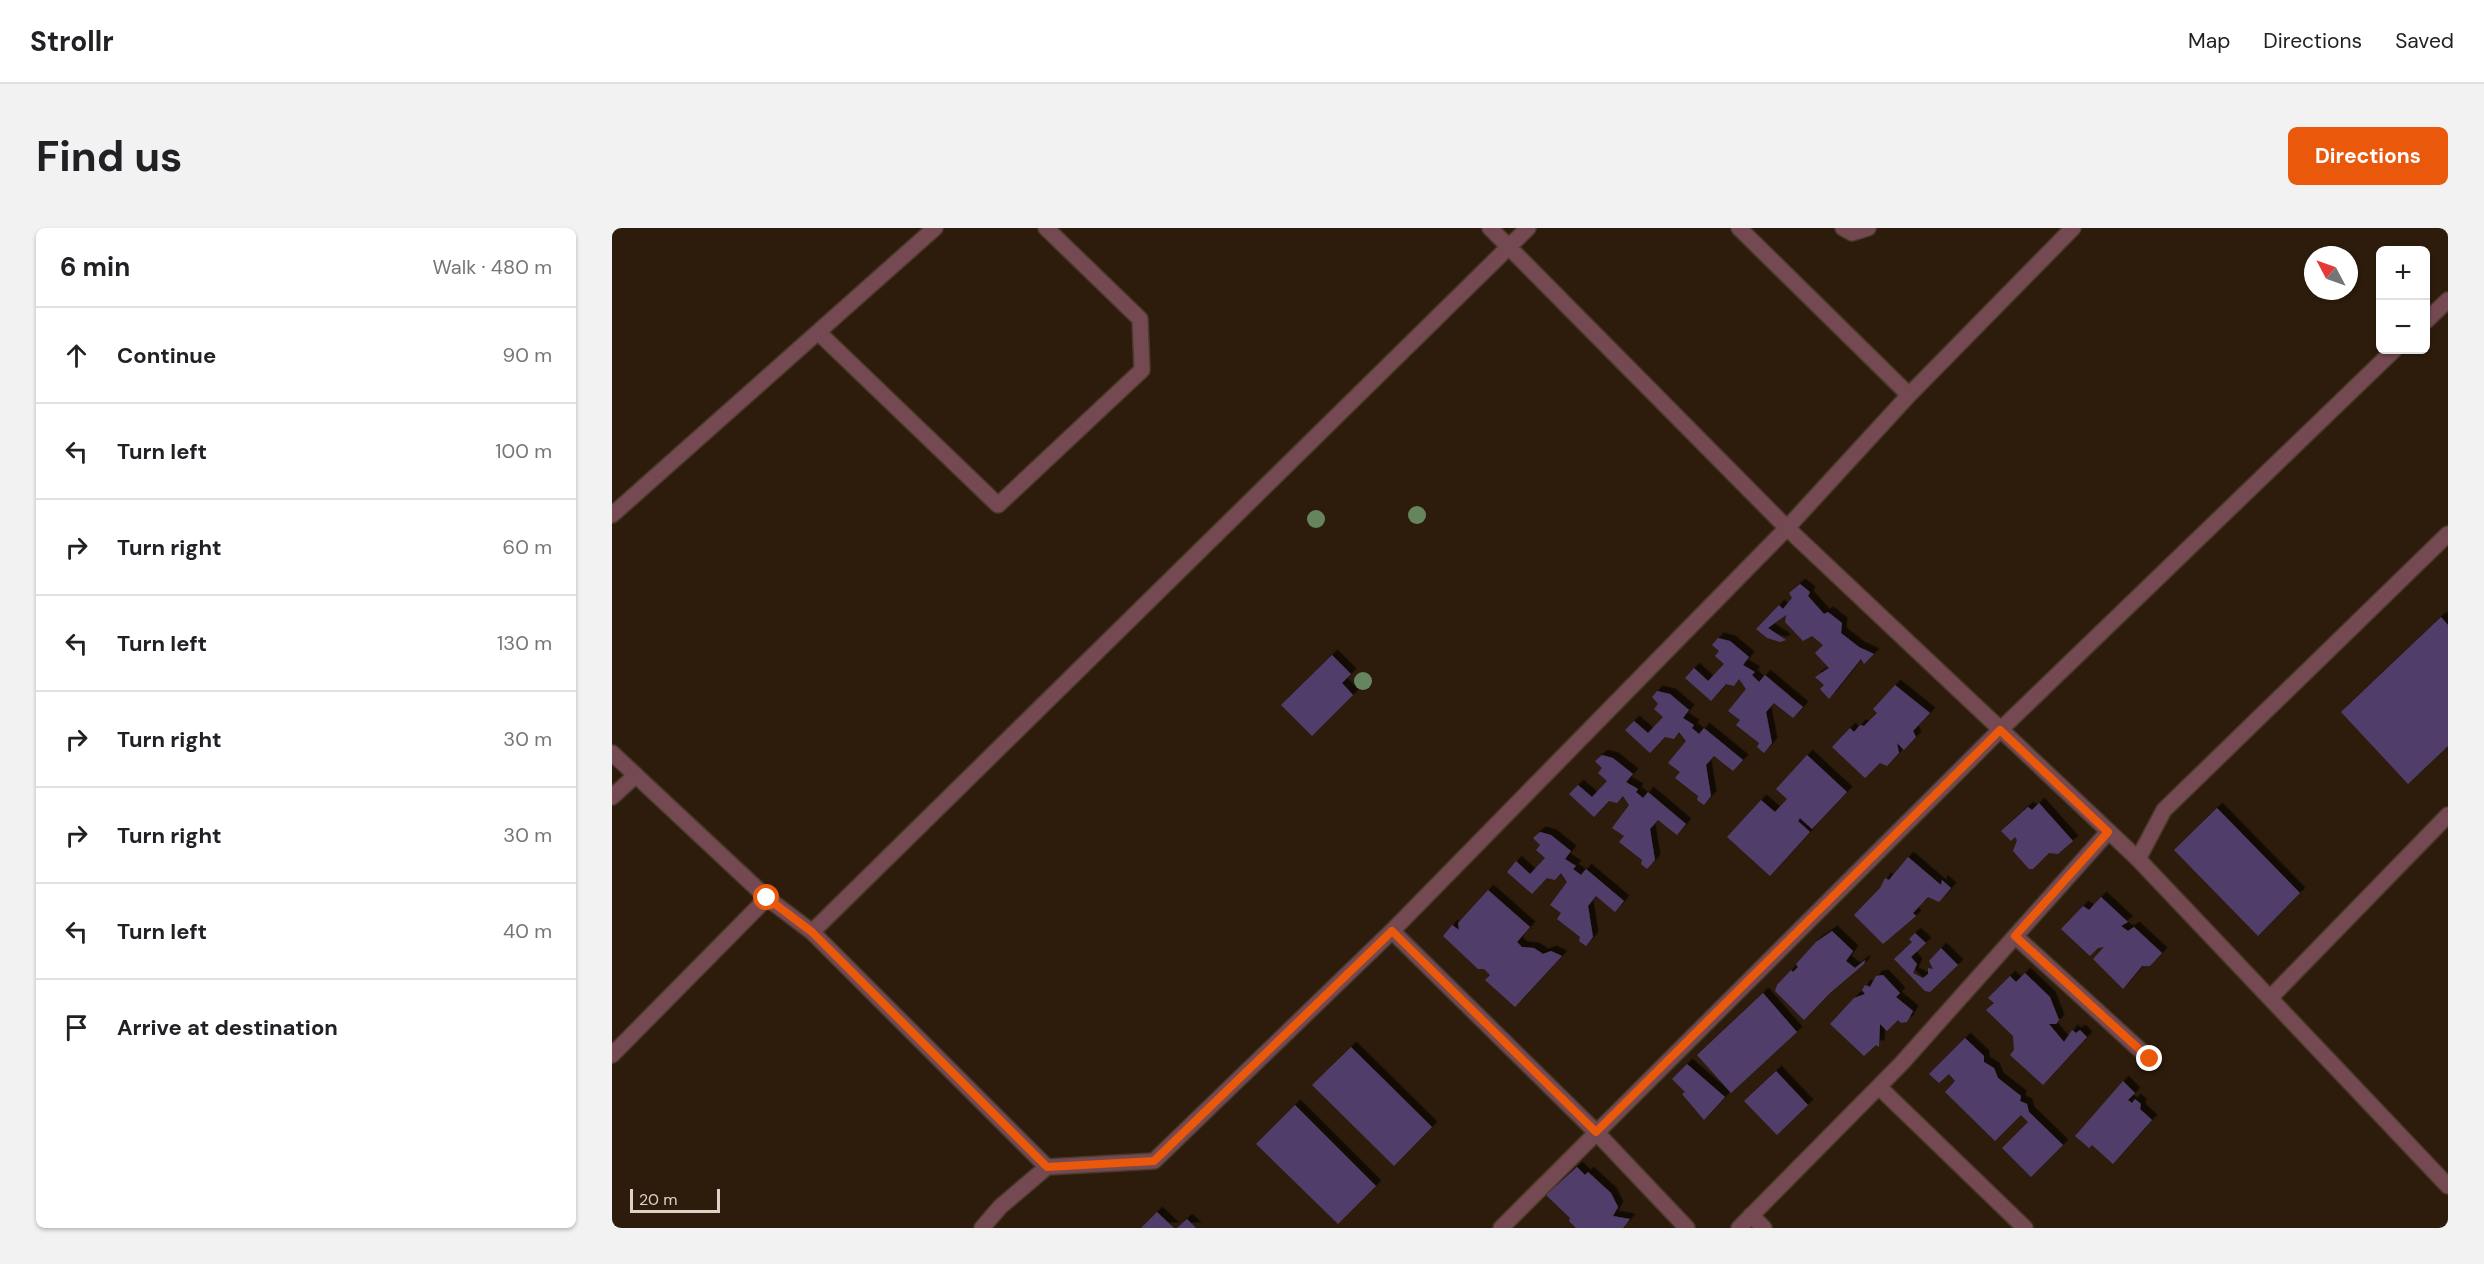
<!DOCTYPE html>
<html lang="en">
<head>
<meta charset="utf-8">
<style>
	body { margin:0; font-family:"DM Sans",sans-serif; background:#f2f2f2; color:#202124 }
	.controls { position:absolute; right:18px; top:18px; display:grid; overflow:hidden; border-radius:9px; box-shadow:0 2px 4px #0004 }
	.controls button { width:54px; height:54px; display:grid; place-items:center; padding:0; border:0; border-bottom:2px solid #e0e0e0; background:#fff; color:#202124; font:30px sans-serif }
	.compass { position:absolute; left:1692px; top:18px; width:54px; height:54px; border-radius:50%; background:#fff; box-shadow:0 2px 4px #0004; rotate:311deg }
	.scale { position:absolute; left:18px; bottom:15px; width:90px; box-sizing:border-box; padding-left:6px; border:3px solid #ded2c8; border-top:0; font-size:16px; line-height:21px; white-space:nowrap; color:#ded2c8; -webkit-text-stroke:4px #2d1c0b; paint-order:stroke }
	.stop { position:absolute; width:18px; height:18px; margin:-14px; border:4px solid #ea580c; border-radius:50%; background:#fff }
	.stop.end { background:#ea580c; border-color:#fff; box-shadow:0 2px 6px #0008 }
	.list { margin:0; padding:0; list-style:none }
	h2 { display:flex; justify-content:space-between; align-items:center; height:78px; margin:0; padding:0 24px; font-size:26px }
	h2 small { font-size:20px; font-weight:400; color:#757577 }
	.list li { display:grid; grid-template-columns:39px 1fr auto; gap:18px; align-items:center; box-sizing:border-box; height:96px; padding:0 24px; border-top:2px solid #e0e0e0 }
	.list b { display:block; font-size:22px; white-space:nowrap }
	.list em { font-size:20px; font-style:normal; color:#757577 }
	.icon { flex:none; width:33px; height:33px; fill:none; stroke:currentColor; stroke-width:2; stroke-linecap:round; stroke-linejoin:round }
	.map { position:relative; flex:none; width:1836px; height:1000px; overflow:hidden; border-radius:9px }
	header { display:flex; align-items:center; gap:36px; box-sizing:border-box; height:84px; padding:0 30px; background:#fff; border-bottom:2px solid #e0e0e0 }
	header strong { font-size:28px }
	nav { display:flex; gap:33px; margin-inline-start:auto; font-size:21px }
	.intro { display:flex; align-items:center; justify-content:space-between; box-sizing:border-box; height:144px; padding:0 36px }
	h1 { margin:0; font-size:42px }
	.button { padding:15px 27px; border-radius:9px; background:#ea580c; color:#fff; font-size:21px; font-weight:700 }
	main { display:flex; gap:36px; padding:0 36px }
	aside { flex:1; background:#fff; border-radius:9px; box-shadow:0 2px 4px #0004 }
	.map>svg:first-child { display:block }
</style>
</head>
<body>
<header>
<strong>Strollr</strong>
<nav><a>Map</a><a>Directions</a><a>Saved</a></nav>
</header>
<div class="intro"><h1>Find us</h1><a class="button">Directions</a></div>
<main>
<aside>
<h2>6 min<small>Walk · 480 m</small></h2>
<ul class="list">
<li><svg class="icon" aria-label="ahead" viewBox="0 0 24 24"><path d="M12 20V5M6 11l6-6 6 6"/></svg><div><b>Continue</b></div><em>90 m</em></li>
<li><svg class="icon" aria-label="left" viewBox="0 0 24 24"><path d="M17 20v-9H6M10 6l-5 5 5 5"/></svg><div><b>Turn left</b></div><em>100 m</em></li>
<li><svg class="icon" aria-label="right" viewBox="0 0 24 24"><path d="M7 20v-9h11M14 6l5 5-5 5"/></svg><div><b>Turn right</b></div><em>60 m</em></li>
<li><svg class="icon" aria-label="left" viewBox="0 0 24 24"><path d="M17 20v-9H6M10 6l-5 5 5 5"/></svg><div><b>Turn left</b></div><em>130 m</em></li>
<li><svg class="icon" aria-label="right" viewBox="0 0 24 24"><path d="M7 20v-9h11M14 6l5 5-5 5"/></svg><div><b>Turn right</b></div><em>30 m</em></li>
<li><svg class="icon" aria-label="right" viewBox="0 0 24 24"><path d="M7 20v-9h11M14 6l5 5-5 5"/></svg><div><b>Turn right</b></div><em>30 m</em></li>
<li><svg class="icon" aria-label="left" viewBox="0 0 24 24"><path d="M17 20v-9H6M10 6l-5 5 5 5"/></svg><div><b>Turn left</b></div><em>40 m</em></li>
<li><svg class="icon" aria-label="arrive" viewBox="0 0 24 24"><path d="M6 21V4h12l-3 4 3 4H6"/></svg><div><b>Arrive at destination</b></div></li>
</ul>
</aside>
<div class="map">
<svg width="1836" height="1000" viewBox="0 0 1836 1000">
	<defs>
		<filter id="shadow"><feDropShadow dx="5.5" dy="-5.5" stdDeviation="0" flood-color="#0009"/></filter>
	</defs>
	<rect width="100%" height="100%" fill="#2d1c0b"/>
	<path fill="#513e6a" filter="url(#shadow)" d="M1188,356l10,8 -2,4 16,18 4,-2 14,11 -1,10 18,14 15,7 -10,10 -3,-5 -32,40 -9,-10 4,-4 -9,-8 14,-9 -14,-15 8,-8 -11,-9 -9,5 -18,-19 1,-7 -18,13 18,12 -6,2 -13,-4 -11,-9 23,-24 4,4 9,-11 -3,-5z
		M1829,389l7,8v121l-40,38 -67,-72z
		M1106,410l12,3 19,16 -6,8 12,7 -3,3 7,7 6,-7 38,32 -10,11 -19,-15 -8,9 6,31 -8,10 -7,-6 2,-4 -23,-18 4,-5 -12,-9 18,-22 -7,-10 -5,7 -8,-2 -15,17 -26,-23 9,-10 14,13 16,-17 -9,-8 4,-5 -7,-6z
		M720,427l19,19 -9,9 11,12 -41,41 -31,-31z
		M1283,457l35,28 -17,18 3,6 -12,13 -7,-7 2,10 -12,13 -7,-3 -15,15 -33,-31 18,-19 4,4 6,-7 4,1 13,-13 -4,-4z
		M1045,463l13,3 19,16 -6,8 11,7 -2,3 7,6 5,-6 39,32 -10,11 -19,-15 -8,9 5,31 -7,9 -7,-5 1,-4 -23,-18 5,-6 -12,-9 18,-22 -7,-9 -5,7 -9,-2 -15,16 -25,-23 9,-9 14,12 15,-16 -9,-8 4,-5 -6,-7z
		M990,527l11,3 20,16 -7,8 12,7 -2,3 7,6 5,-6 38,32 -9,11 -19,-15 -8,9 5,31 -8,9 -6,-5 1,-4 -23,-18 5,-6 -12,-8 17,-23 -6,-9 -6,7 -8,-2 -15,16 -25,-23 9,-9 14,12 15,-16 -9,-8 4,-5 -7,-7z
		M1195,527l40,37 -35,37 -12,-11 -2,3 12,11 -40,44 -43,-39 34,-37 14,12 12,-13 -11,-10z
		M1427,575l34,38 -15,13 -9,-1 -16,16h-4l-16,-18 4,-11 -2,-3 -4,4 -10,-10 27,-24 4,3z
		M1605,580l83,85 -42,43 -84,-86z
		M928,604l11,3 20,16 -6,8 11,7 -3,3 8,6 5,-6 38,32 -9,11 -19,-16 -8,10 5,31 -7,9 -7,-5 1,-4 -23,-18 4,-6 -11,-8 17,-23 -6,-9 -6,7 -8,-2 -15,16 -25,-22 9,-11 14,13 15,-16 -9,-8 4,-5 -7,-7z
		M1296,629l33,28 1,-5 9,8 -12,14 -11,-5 -15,16 3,3 -33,28 -29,-29 26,-27 5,-10 4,2z
		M876,662l42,37 -13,15 5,5 12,1 9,6 8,-3 11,5 -47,51 -30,-27 5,-5 -6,-6h-6l-35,-33 9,-11 7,5 -1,-7z
		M1489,669l27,25 -7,4 7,5 6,-4 28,26 -12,13h-8l-19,23 -30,-30 11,-12 -6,1 -8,8 -29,-27 22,-23 6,4z
		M1220,703l21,20 -7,10 9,7 10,-8 -1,4 -34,29 -26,27 -29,-29 2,-6 14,-15 2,2 5,-5 -2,-3 20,-22z
		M1303,705l11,10 -15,14 6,7 -4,9 10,5 5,-4v-6l5,1 -4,-8 12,-13 17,17 -28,27 -5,-1 -31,-32 18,-17 -3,-3z
		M1413,745l25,24 9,23 -3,4h-7l15,18 8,-12 4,3 4,-3 7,7 -44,48 -33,-30 4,-5 -1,-14 -27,-26 8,-7 -6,-5 22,-22 6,6z
		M1271,747l17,18 -4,4 17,14 -6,11 -6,1 -3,-3 -11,11 -7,-7 -1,23 -3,-2 -12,11 -34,-32 24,-26 11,-4 -3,-4 3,-5 5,2 6,-11z
		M1151,765l34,39 -66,61 -34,-38z
		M1353,810l19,18v6l10,6 4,10 23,18 -1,5 7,3 2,8 34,33 -32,32 -29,-29 26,-26 -7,-7 -26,26 -50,-49 10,-11 -6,-7 -10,9 -10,-9z
		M739,819l81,80 -38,39 -82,-81z
		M1075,836l38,33 -21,23 -22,-26 3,-2 -13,-13z
		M1164,843l32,34 -31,30 -33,-34z
		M1511,853l12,12 -7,7 4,3 3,-4 6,5 -1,5 12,11 -39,44 -21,-19 -3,3 -14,-12z
		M683,877l81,81 -38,38 -82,-80z
		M965,939l8,8 3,-3 23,21 7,14 -5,9 17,3 -7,9h-47l-7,-7 1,-3 -24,-23z
		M545,984l17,16h-33z
		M575,991l9,9h-19z"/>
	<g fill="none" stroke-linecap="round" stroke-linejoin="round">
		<g stroke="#493929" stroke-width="18">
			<path id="minor" d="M878,0l297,300 351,331 310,327
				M1127,0l170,167
				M1231,0l9,5 16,-5
				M1814,93l22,-21
				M206,104l180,173 144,-135 -2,-51 -94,-91
				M0,287l323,-287
				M0,525l155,145 45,34 716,-704
				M0,569l24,-22
				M1526,631l26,-49 284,-276
				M780,703l204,201 91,96
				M200,704l235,235
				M1403,708l135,123
				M1658,770l178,-183
				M0,827l155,-157
				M1267,859l146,141
				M1139,987l13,13
				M370,1000l18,-21 47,-40 107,-6 238,-230 395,-403 122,-133 164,-167
				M889,1000l499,-498 394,-380
				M1127,1000l162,-164 207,-232"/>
		</g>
		<use href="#minor" stroke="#744952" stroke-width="15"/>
	</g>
	<g fill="#66855e">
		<circle cx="805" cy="287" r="9"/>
		<circle cx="704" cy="291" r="9"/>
		<circle cx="751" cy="453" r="9"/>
	</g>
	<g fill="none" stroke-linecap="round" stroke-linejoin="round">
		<path stroke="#ea580c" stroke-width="8" d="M155,670l45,34 235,235 107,-6 238,-230 204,201 404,-402 108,102 -93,104 135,123"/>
	</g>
</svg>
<div class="controls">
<button>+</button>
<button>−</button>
</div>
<svg class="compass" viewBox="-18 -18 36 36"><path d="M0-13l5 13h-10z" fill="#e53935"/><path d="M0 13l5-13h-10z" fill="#757577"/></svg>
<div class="scale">20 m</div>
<div class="stop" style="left:155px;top:670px"></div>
<div class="stop end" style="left:1538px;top:831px"></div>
</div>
</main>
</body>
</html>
